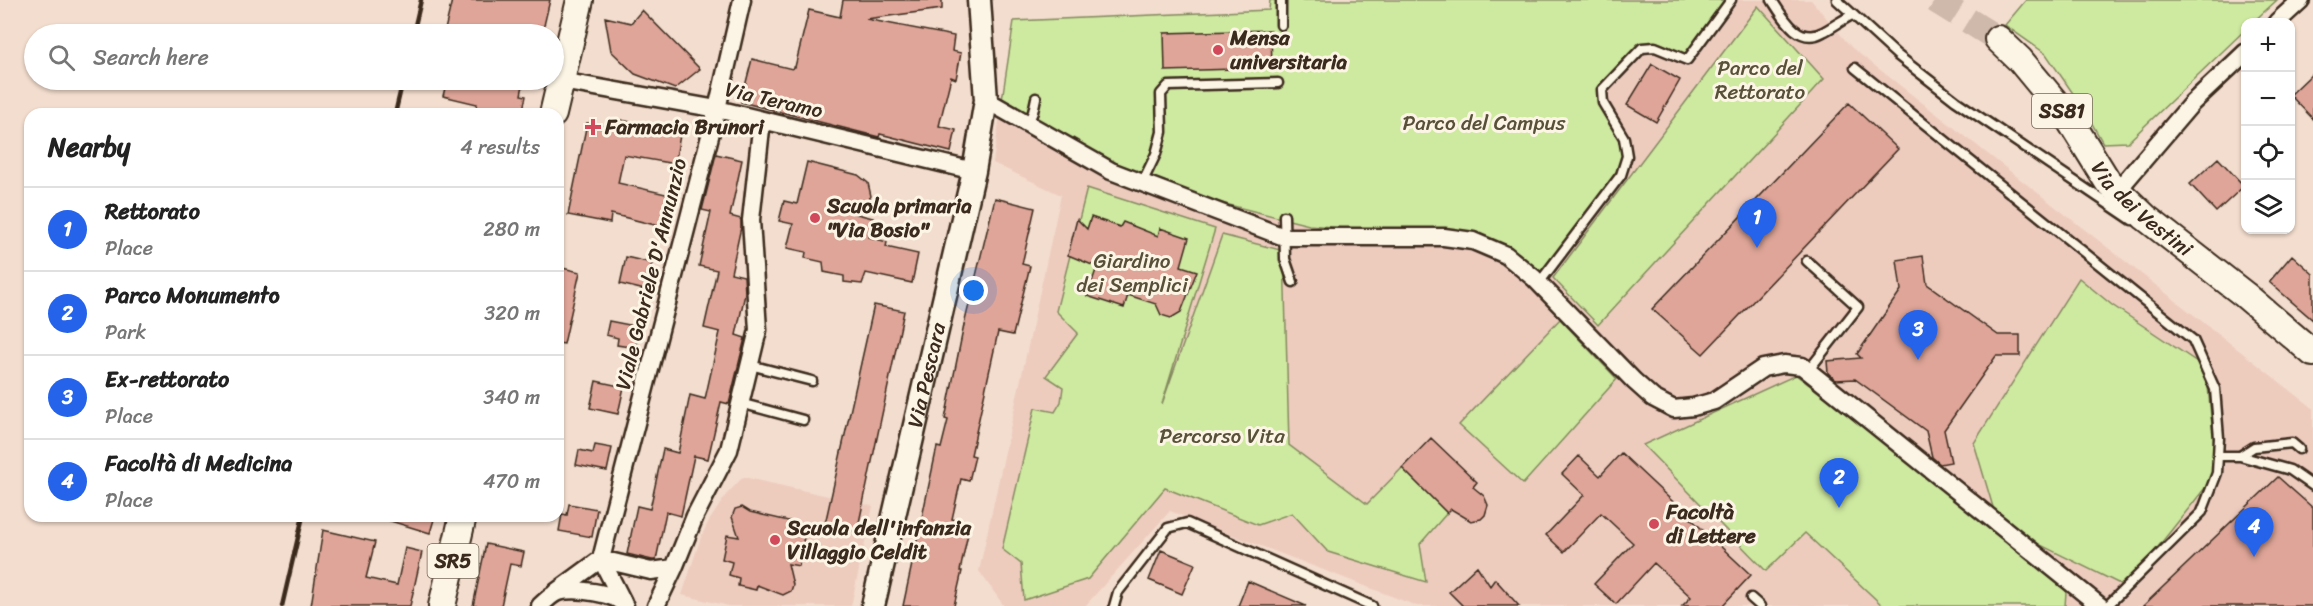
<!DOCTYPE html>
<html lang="en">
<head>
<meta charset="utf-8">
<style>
	body { margin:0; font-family:Sriracha,sans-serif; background:#f6f6f6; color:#222 }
	.controls { position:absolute; right:18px; top:18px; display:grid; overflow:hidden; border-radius:12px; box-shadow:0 2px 4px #0004 }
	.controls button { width:54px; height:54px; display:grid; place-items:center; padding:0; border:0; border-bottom:2px solid #e0e0e0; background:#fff; color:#222; font:30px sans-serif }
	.you { position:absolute; left:974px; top:291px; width:21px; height:21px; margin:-15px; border:4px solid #fff; border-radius:50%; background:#1a73e8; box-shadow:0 0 0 9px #1a73e833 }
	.badge { display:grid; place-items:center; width:39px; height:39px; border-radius:50%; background:#2563eb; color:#fff; font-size:20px; font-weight:700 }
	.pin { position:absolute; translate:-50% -50px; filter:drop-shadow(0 2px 3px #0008) }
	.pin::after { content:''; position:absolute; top:32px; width:21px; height:18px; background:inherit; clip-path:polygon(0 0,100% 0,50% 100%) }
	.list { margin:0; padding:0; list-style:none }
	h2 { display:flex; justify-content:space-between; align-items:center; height:78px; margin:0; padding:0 24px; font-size:26px }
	h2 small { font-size:20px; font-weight:400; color:#767676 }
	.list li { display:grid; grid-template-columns:39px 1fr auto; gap:18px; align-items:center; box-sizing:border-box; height:84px; padding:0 24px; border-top:2px solid #e0e0e0 }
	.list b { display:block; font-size:22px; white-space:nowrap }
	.list p { margin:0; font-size:20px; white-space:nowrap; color:#767676 }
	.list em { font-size:20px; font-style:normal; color:#767676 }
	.icon { flex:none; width:33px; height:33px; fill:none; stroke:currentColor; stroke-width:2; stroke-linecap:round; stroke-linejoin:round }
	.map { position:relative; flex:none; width:2313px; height:606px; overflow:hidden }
	.search { position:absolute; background:#fff; box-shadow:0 2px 4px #0004; left:24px; top:24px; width:540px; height:66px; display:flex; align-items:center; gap:15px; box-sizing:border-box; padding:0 21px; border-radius:33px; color:#767676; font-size:22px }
	.panel { position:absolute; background:#fff; box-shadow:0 2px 4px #0004; left:24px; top:108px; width:540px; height:414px; border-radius:18px }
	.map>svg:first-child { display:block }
</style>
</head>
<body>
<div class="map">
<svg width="2313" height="606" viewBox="0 0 2313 606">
	<rect width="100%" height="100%" fill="#f3ddce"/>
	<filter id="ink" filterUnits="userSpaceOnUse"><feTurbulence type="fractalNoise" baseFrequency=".0167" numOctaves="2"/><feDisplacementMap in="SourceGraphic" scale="12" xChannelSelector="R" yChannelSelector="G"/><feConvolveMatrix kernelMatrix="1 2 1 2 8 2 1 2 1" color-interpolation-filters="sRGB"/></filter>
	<g filter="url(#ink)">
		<path fill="#edccbe" d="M1270,0h541l41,48 461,360v198h-896l-247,-95 -85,95h-81l-25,-35 82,-376 -68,-32 21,-142 255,-11z
			M743,477l130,29 -22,100h-122l-47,-11 19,-58 8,-16 17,-26z"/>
		<path fill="#cee9a0" stroke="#848a5f" stroke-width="1.5" d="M1270,0h457l-40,60 -45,-12 -40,42 25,66 -88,127 -33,-28 -62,-18 -135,-12 -167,-42 -140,-83 12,-79 255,-11z
			M2026,0h251l-24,22h-7l-1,8 -117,112 -25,1 -20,-35 -37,-54 -41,-29z
			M1758,6l66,73 -226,246 -45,-47z
			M1087,188l128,41 -53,175 60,-169 62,16 5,194 78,59 35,-36 45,45 -27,31 6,38 -98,-30 -36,-39 -34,12 -93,-37 -77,91 -64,21 -3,-36 -19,-15 33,-141 20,4 6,-10 2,-15 -17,-11 32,-43 -22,-22z
			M2079,278l33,27 94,63 11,105 -91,114 -128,-63 -24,-81z
			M1560,319l57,60 -94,105 -64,-59z
			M1796,375l271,204 -2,27h-182l-78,-73 -39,38 -123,-126z"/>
		<path fill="#dea598" stroke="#3b2a1e" stroke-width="1.5" d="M452,0h98l-8,34h-98z
			M843,0h99v9l-76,10 88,17 -2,15 9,2 -5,26 -5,-2 -12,49 17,4 -5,22 -71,-18 -1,3 -138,-35 11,-43 40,10 1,-2h2l14,-57 31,7z
			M642,10l58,59 -25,20 -40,-15 -24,-23 -6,-34 26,6z
			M1271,30l1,38 -107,3 -1,-38z
			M1652,64l28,16 -24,42 -29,-17z
			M2313,73v46l-23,-24z
			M447,80l21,5 2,-5h54l-3,15 5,1 -4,18h-48l3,-10 -34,-8z
			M1849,103l49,46 -195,205 -51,-45z
			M616,119l34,7 -1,3 31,6 -5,29 -51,-9 -6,28 52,12 -7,32 -52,-13 -1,9 -42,-8 19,-92 27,6z
			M716,154l26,6 -12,56 11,3v8l-10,46 13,3 1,18 -9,41 9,3 -16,66 -8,-2 -13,57 -14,-3 -13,60 -15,-4 -10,48h-4l-25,-6 10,-48 13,3 13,-60 15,4 12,-58 15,4 15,-67 -16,-4 13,-58 -18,-4 12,-54 -9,-2z
			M2218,158l26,28 -28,26 -26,-28z
			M807,162l51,13 10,8 3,13 -14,18 16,4 -4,19 18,5 -1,5 32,7 -6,29 -46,-10 -4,11 -18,-2v-6l-20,-4 -1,-10 -18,-4 1,-6 -19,-4 6,-24 -14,-3 5,-20 13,3z
			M995,198l40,10 -13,56 8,2 -17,69 -15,-3 -27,123 4,1 -6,25 -8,-2 -9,40 18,5 -10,47h2l-8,35h-51l34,-159 4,1 7,-28 -3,-1 19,-94z
			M1091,217l29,10 3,-5 35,14 2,-8 29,10 -8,28 16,5 -16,41 -10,6 -10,-3 -5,-11 -28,-9 -4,13 -37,-12 10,-29 -29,-12 9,-36 10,10z
			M2292,255l21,19v46l-44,-38z
			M1923,256l4,28 71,51h22v21h-24l-52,74 7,32 -11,2 -8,-7 -6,-26 -71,-52 -19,1 -8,-7 -1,-12 34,-3 -4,-4 44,-64 -4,-30z
			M626,257l26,6 -7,27 -25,-6z
			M558,267l22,5 -16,72 -6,-1z
			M874,305l30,6 -47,221 -32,-8z
			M609,321l31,6 -4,21 -19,-3 1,-7 -12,-3z
			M596,381l28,6 -6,27 -28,-6z
			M1431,438l46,44 -4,5 11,9 4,9 -3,10 -4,4 -10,2 -20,-12 -4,4 -45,-45z
			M595,445l17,3 -5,23 -31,-6 3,-15 14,3z
			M1621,453l130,122 -29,31h-40l9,-9 -37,-34 -38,41 -22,-20 39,-41 -32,-30 -37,39 -18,-17 38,-40 -22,-21 17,-18 21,20z
			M2278,477l35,31v98h-170z
			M569,504l28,5 -5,28 -33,-6 3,-17 5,1z
			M742,507l8,5 56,13 -7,41 -11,-2 5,21 -2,6 -8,4 -26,-10 -1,5 -18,-4 1,-8 -10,-3 3,-13 -10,-3 5,-24 12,2 -7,-20 3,-8z
			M387,516h48l-5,17 -43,-13z
			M323,530l52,12 -9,36 31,7 8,-37 17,4 -12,54h-99z
			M486,544l38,8 -3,14 -11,-2 -9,42h-28z
			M1161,550l34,14 -13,30 -33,-14z
			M1477,566l13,20 5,-7 24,27h-56l-14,-14z
			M1248,581l58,25h-68z"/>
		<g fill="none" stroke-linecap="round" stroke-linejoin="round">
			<path stroke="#ceb9ab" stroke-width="26" stroke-dasharray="26 13" stroke-linecap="butt" d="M1935,0l63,39"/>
			<g stroke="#3b2a1e" stroke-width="13">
				<path id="lane" d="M1281,0v25
					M1772,0c11,17 26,46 51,32 10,-5 19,-12 29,-17
					M1837,0l60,55 59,46 176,119
					M1855,68l338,272 22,49 4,49 -2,35 -15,39 -95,94
					M1028,123l5,-11 3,-14
					M1142,183l14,-29 6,-22 -1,-38 7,-8 110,-3
					M1284,216l1,43 8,23
					M1807,261l51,46 -50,64
					M1539,283l82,-108 6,-19 -3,-18 -21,-35 -1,-13 40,-42 13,-1 32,13 44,-60
					M750,365l62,16
					M740,403l63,17
					M2299,449l-7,-6 -38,4 -14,9 50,14 23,16
					M2218,456h22
					M1751,598l9,8
					M1114,606l4,-14 50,-64 19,-5 185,83"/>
			</g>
			<g stroke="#3b2a1e" stroke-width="21">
				<path id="street" d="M2277,22l24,-22
					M561,81l156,28 257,62
					M986,100l125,71 173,66h160l29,4 33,14 28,23 100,103 19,17 21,11 19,-2 21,-6 49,-33 21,-4 18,2 298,240
					M2117,191l75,-88 54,-51
					M601,559l50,12 23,-3
					M601,559l22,43
					M556,592l45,-33 116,-450 25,-109
					M540,606c5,-5 12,-12 18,-14 17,-4 58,0 67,14
					M656,606l18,-38 21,-52 34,-66 29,-120 -7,-110 11,-100"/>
			</g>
			<g stroke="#3b2a1e" stroke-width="27">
				<g id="secondary">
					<path id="s1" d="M873,606l101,-435 12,-71 -7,-100"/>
				</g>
			</g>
			<g stroke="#3b2a1e" stroke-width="30">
				<g id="primary">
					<path id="s2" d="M1998,39l22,21 49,59 39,63 37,35 100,78 68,58"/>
					<path d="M553,114l27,-114"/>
					<path d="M442,606l21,-90"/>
				</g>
			</g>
			<use href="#lane" stroke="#fcf5e5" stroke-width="8"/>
			<use href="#street" stroke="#fcf5e5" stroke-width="16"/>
			<use href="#secondary" stroke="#fcf5e5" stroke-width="22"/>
			<use href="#primary" stroke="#fcf5e5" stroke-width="26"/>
			<path stroke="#3b2a1e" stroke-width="4.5" d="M413,34l8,-34
				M395,114l8,-34
				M282,606l21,-90"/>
		</g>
	</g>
	<g fill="#d1495b" stroke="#fcf5e5" stroke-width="2">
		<circle cx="1218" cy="50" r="6"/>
		<path d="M590 118h6v6h6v6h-6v6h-6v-6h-6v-6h6z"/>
		<circle cx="815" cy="218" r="6"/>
		<circle cx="1654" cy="524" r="6"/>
		<circle cx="775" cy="540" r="6"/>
	</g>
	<g text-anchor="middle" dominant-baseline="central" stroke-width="6" stroke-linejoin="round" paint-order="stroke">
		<g fill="#fcf5e5" stroke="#75675a" stroke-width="1.5">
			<rect x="2032" y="94" width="60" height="34" rx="4.5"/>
			<rect x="427.5" y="544" width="51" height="34" rx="4.5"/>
		</g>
		<g font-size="20" font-weight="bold" fill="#3b2a1e">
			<text x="2062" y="111">SS81</text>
			<text x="453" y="561">SR5</text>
		</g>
		<g font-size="21" font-weight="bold" fill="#3b2a1e" stroke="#fcf5e5" text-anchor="start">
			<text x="1230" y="38">Mensa<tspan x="1230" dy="24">universitaria</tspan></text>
			<text x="605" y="127">Farmacia Brunori</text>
			<text x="827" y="206">Scuola primaria<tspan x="827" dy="24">"Via Bosio"</tspan></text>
			<text x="1666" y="512">Facoltà<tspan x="1666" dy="24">di Lettere</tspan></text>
			<text x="787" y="528">Scuola dell'infanzia<tspan x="787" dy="24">Villaggio Celdit</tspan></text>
		</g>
		<g font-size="21" fill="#585038" stroke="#fcf5e5">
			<text x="1760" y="68">Parco del<tspan x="1760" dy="24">Rettorato</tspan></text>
			<text x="1484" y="123">Parco del Campus</text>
			<text x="1132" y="261">Giardino<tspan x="1132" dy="24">dei Semplici</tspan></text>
			<text x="1222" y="436">Percorso Vita</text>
		</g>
		<g font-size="21" fill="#3b2a1e" stroke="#fcf5e5">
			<text transform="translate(774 100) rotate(13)">Via Teramo</text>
			<text stroke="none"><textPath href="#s2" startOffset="224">Via dei Vestini</textPath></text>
			<text transform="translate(651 274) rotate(-76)">Viale Gabriele D'Annunzio</text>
			<text stroke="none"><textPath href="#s1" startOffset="237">Via Pescara</textPath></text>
		</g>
	</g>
</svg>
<div class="controls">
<button>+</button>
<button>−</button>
<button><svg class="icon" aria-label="locate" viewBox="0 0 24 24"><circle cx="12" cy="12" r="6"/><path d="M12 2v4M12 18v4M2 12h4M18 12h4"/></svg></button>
<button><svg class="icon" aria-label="layers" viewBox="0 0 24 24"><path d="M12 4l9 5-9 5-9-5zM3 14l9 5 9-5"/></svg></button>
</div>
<div class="you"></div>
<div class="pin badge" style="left:1757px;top:248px">1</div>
<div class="pin badge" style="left:1839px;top:508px">2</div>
<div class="pin badge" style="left:1918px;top:360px">3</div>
<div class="pin badge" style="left:2254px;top:557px">4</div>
<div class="search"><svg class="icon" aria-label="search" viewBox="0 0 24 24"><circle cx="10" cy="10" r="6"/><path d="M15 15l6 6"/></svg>Search here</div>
<section class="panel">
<h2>Nearby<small>4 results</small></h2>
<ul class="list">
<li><span class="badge">1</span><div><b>Rettorato</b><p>Place</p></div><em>280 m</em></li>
<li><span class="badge">2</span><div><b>Parco Monumento</b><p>Park</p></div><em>320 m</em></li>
<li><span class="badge">3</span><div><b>Ex-rettorato</b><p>Place</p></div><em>340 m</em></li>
<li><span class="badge">4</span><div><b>Facoltà di Medicina</b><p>Place</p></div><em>470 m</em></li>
</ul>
</section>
</div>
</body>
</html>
